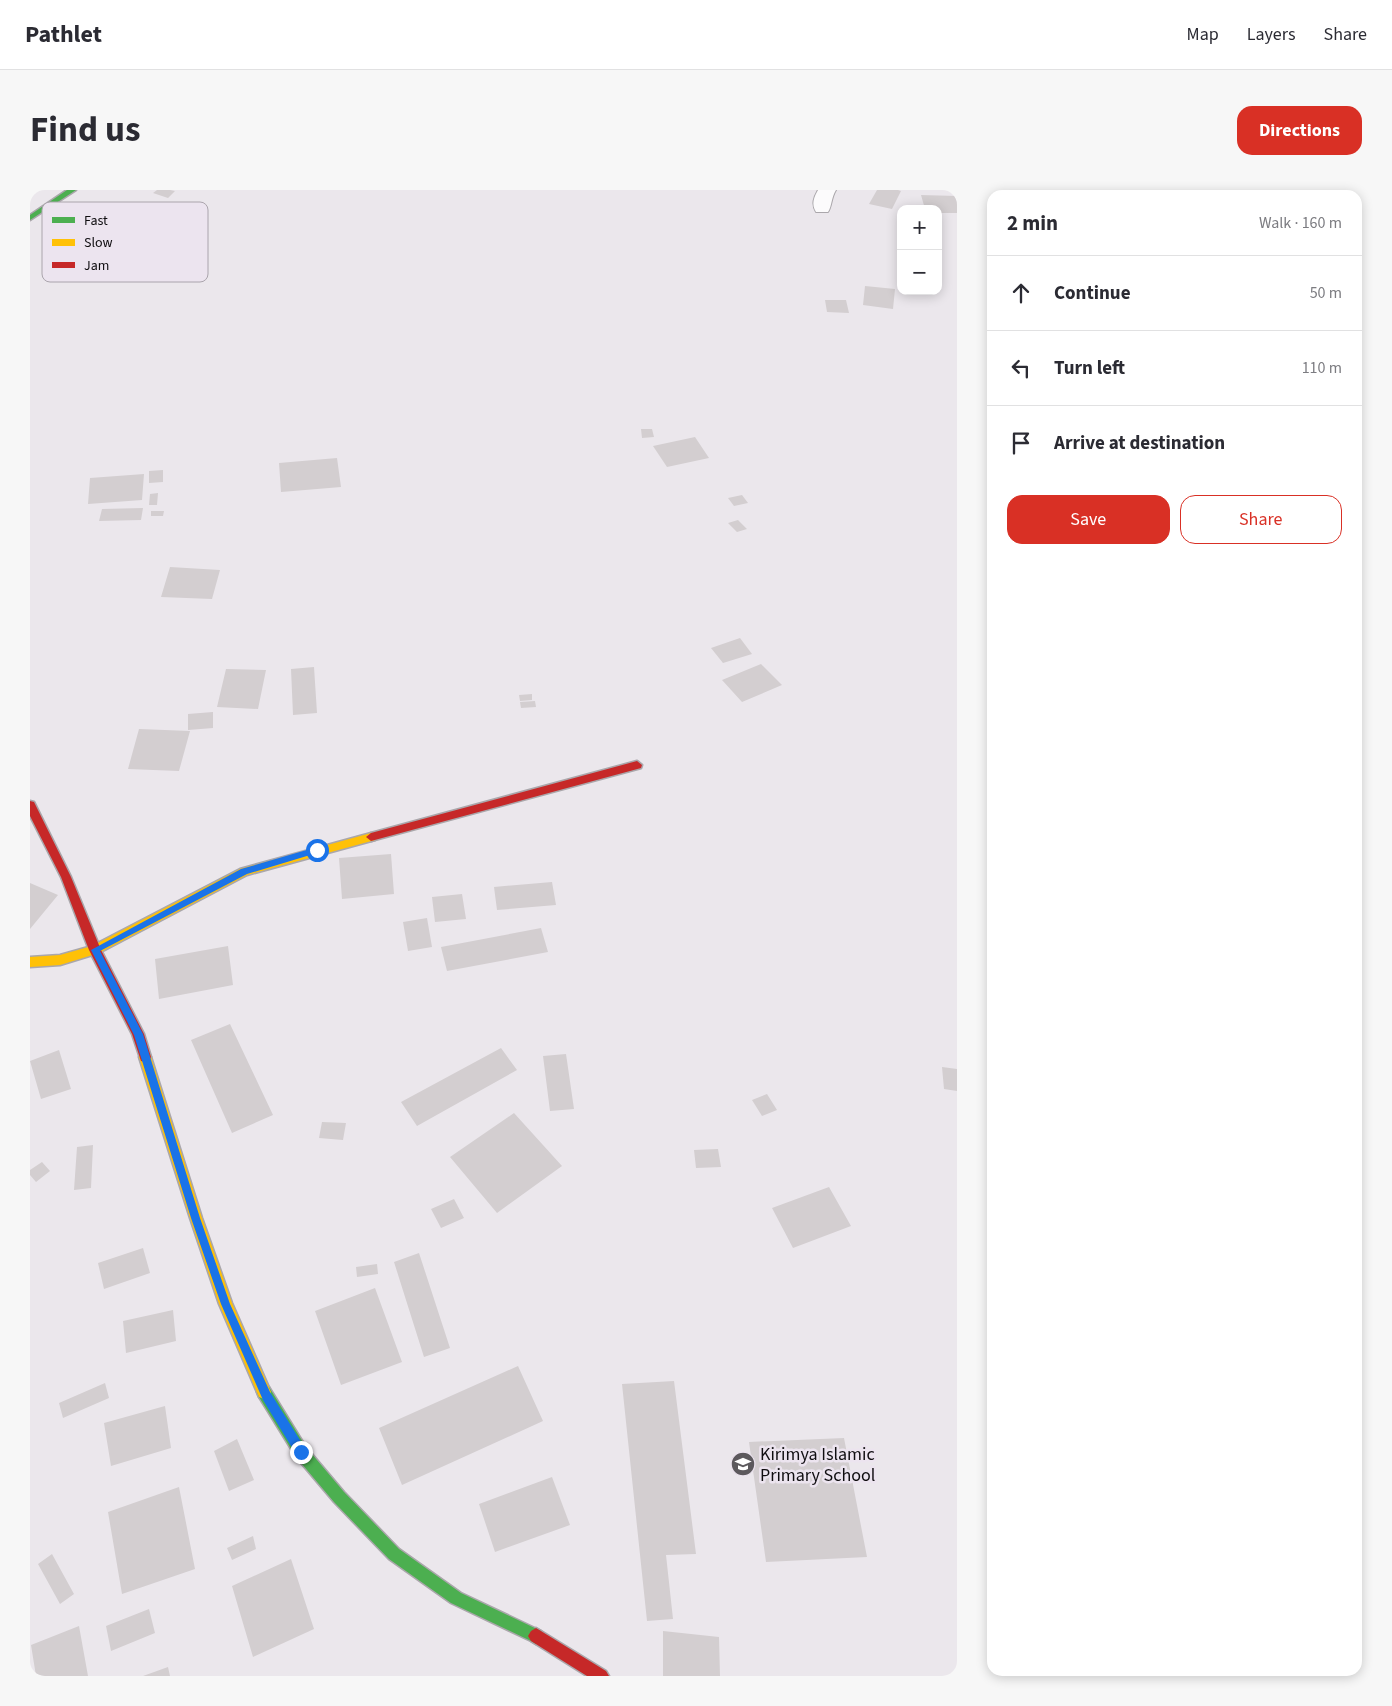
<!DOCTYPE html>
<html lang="en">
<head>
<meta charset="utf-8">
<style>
	body { margin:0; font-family:"Source Sans 3",sans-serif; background:#f7f7f7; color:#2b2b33 }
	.controls { position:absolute; right:15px; top:15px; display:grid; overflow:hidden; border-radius:10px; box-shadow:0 2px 12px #0003 }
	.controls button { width:45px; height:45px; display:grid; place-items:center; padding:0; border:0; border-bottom:1px solid #e1e1e2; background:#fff; color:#2b2b33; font:25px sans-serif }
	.stop { position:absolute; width:15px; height:15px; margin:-11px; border:4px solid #1a73e8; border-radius:50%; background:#fff }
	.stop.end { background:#1a73e8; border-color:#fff; box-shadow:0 1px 5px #0008 }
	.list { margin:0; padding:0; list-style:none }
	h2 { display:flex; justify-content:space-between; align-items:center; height:65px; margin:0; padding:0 20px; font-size:21px }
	h2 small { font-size:16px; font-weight:400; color:#7c7c81 }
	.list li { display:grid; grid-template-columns:32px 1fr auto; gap:15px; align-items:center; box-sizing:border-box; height:75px; padding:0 20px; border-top:1px solid #e1e1e2 }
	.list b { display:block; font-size:19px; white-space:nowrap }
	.list em { font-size:16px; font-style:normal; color:#7c7c81 }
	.actions { display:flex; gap:10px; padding:15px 20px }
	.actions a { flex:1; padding:11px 0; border:1px solid #d93025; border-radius:15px; text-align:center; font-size:18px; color:#d93025 }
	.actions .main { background:#d93025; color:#fff }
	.icon { flex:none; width:28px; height:28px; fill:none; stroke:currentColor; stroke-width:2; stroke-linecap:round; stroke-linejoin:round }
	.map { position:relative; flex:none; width:927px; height:1486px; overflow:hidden; border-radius:15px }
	header { display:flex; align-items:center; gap:30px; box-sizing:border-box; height:70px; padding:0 25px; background:#fff; border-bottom:1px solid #e1e1e2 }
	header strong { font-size:24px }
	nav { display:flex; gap:28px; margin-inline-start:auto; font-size:18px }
	.intro { display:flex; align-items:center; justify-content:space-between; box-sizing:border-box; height:120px; padding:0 30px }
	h1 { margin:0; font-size:35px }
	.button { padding:12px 22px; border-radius:15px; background:#d93025; color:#fff; font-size:18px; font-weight:700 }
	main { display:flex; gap:30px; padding:0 30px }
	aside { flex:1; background:#fff; border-radius:15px; box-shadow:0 2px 12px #0003 }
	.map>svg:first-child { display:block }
</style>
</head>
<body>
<header>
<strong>Pathlet</strong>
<nav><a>Map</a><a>Layers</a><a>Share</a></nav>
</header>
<div class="intro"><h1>Find us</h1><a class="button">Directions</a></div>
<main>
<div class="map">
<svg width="927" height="1486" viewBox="0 0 927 1486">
	<rect width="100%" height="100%" fill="#ebe7ec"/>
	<path fill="#d3ced0" d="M127,0h13l5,1 -7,7 -15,-5z
		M847,0h21l3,1 -9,18 -23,-5z
		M891,5l36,1v17h-19v-4h-13z
		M835,96l30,3 -2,20 -30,-4z
		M795,110h21l3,13 -22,-1z
		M611,239h11l2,8 -12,1z
		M665,247l14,21 -42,9 -14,-21z
		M307,268l4,29 -60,5 -2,-29z
		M133,280v12l-14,1v-12z
		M114,284l-2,26 -54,4 2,-26z
		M128,303l-1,12h-8l1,-11z
		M712,305l6,8 -14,3 -6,-8z
		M113,318l-2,12 -42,1 3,-12z
		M121,321h13l-1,5h-12z
		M708,330l9,9 -10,3 -9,-9z
		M140,377l50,3 -8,29 -51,-2z
		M710,448l12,16 -29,9 -12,-15z
		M731,474l21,21 -40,17 -20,-22z
		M284,477l3,46 -24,2 -2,-46z
		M196,479l40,1 -8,39 -41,-2z
		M502,504v6l-12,1 -1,-6z
		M505,511l1,6 -15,1 -1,-6z
		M183,522v16l-25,2v-16z
		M109,539l51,2 -11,40 -51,-2z
		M361,664l3,40 -52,5 -3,-41z
		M522,692l4,23 -59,5 -3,-23z
		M0,693l28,12 -28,34z
		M432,704l4,25 -31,3 -3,-25z
		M397,728l5,29 -24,4 -5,-29z
		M511,738l7,24 -101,19 -6,-24z
		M198,756l5,39 -74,14 -4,-40z
		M200,834l43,91 -41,18 -41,-93z
		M471,858l16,22 -100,56 -16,-24z
		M29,860l12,39 -30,10 -11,-38z
		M536,864l8,55 -24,2 -7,-55z
		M912,877l15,2v22l-13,-2z
		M737,904l10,16 -15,6 -10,-16z
		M484,923l48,53 -65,47 -47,-56z
		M292,932l24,1 -3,17 -24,-2z
		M63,955l-2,43 -17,2 3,-43z
		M688,959l3,18 -25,1 -2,-18z
		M12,972l8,9 -14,11 -6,-7v-5z
		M799,997l22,39 -58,22 -21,-40z
		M424,1009l10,19 -23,10 -10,-19z
		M113,1058l7,25 -46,16 -6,-26z
		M389,1063l31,95 -26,9 -30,-95z
		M347,1074l1,10 -21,3 -1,-10z
		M345,1098l27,74 -61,23 -26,-74z
		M143,1120l3,31 -50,12 -3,-32z
		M488,1176l25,55 -141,64 -23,-57z
		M644,1191l22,173 -30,1 7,64 -26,2 -25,-237z
		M75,1193l4,15 -46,20 -4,-15z
		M135,1216l6,42 -60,18 -7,-43z
		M814,1248l23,119 -101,5 -17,-120z
		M207,1249l17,41 -25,11 -15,-40z
		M522,1287l18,48 -75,27 -16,-48z
		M149,1297l16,82 -73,25 -14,-82z
		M223,1346l3,13 -24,11 -5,-12z
		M22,1364l22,40 -14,10 -22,-40z
		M261,1369l23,70 -61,28 -21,-71z
		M119,1419l6,24 -44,18 -5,-25z
		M49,1436l9,50h-52l-5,-31z
		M633,1441l56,6 1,39h-57z
		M138,1477l2,9h-27z"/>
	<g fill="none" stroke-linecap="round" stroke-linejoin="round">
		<g stroke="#aaa7ab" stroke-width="2">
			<path id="street" d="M788,0h18c-5,8 -4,16 -8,22h-12c-5,-8 -2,-15 2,-22z"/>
		</g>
		<g stroke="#aaa7ab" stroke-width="3">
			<path id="fast" d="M37,0h9l-46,30v-5z
				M234,1195l5,2 37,60 38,45 55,57 62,44 80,38 3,5 -3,5 -5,3 -5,-3 -80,-38 -62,-44 -55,-57 -38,-45 -37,-60 -2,-5 2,-5z"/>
		</g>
		<g stroke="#aaa7ab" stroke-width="3">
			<path id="slow" d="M341,643l5,4 -1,3 -128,35 -148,78 -39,12 -30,2v-10l30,-2 32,-9 148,-77z
				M115,862l4,1 2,4 51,161 30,85 39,89 -2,5 -5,2 -5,-2 -40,-93 -29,-86 -51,-161 2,-4z"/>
		</g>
		<g stroke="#aaa7ab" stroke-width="3">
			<path id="jam" d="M607,571l5,4 -1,3 -270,73 -5,-4 5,-4z
				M0,611l4,1 37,75 30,73 43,84 7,23 -2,4 -4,1 -4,-1 -9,-27 -43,-84 -28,-73 -31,-61z
				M506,1438l70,43 3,5h-22l-56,-35 -3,-5 3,-5z"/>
		</g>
		<use href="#street" fill="#fcfbfc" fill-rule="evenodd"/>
		<use href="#fast" fill="#4caf50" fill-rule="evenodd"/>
		<use href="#slow" fill="#ffc107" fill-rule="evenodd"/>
		<use href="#jam" fill="#c62828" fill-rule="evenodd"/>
	</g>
	<path fill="#1a73e8" d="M287,657l3,1v4l-73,22 -147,77 43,83 57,184 30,86 40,88 35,56 1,4 -5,5 -4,-1 -34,-56 -42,-96 -30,-86 -57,-183 -43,-85 150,-81z"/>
	<defs>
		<g id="school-disc" transform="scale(1.25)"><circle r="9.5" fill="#5c595d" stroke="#ece4ef"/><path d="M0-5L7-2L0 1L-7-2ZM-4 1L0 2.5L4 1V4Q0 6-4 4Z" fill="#fff"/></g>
	</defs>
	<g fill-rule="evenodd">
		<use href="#school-disc" x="713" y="1274"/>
	</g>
	<g text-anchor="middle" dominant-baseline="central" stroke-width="5" stroke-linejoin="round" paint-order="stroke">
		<g font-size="18" fill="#0f0d10" stroke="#ece4ef" text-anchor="start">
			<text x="730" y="1264">Kirimya Islamic<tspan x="730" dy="21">Primary School</tspan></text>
		</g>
	</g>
	<rect x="12" y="12" width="166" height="80" rx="8" fill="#ece4ef" stroke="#aaa4ac" stroke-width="1"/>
	<rect x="22" y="27" width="23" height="6" fill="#4caf50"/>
	<rect x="22" y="49" width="23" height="7" fill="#ffc107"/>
	<rect x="22" y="72" width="23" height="6" fill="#c62828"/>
	<g font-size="14" fill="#0f0d10">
		<text x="54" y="35">Fast</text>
		<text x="54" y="57">Slow</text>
		<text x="54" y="80">Jam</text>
	</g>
</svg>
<div class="controls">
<button>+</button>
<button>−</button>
</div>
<div class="stop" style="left:287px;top:660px"></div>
<div class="stop end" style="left:271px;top:1262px"></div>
</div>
<aside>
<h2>2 min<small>Walk · 160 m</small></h2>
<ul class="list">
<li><svg class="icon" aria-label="ahead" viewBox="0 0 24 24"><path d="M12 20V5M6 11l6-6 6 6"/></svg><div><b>Continue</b></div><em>50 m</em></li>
<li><svg class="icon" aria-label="left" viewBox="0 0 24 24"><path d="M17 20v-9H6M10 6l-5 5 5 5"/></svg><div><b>Turn left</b></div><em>110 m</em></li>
<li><svg class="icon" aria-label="arrive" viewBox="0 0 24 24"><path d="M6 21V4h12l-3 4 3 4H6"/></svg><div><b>Arrive at destination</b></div></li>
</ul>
<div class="actions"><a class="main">Save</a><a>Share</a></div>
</aside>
</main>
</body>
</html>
